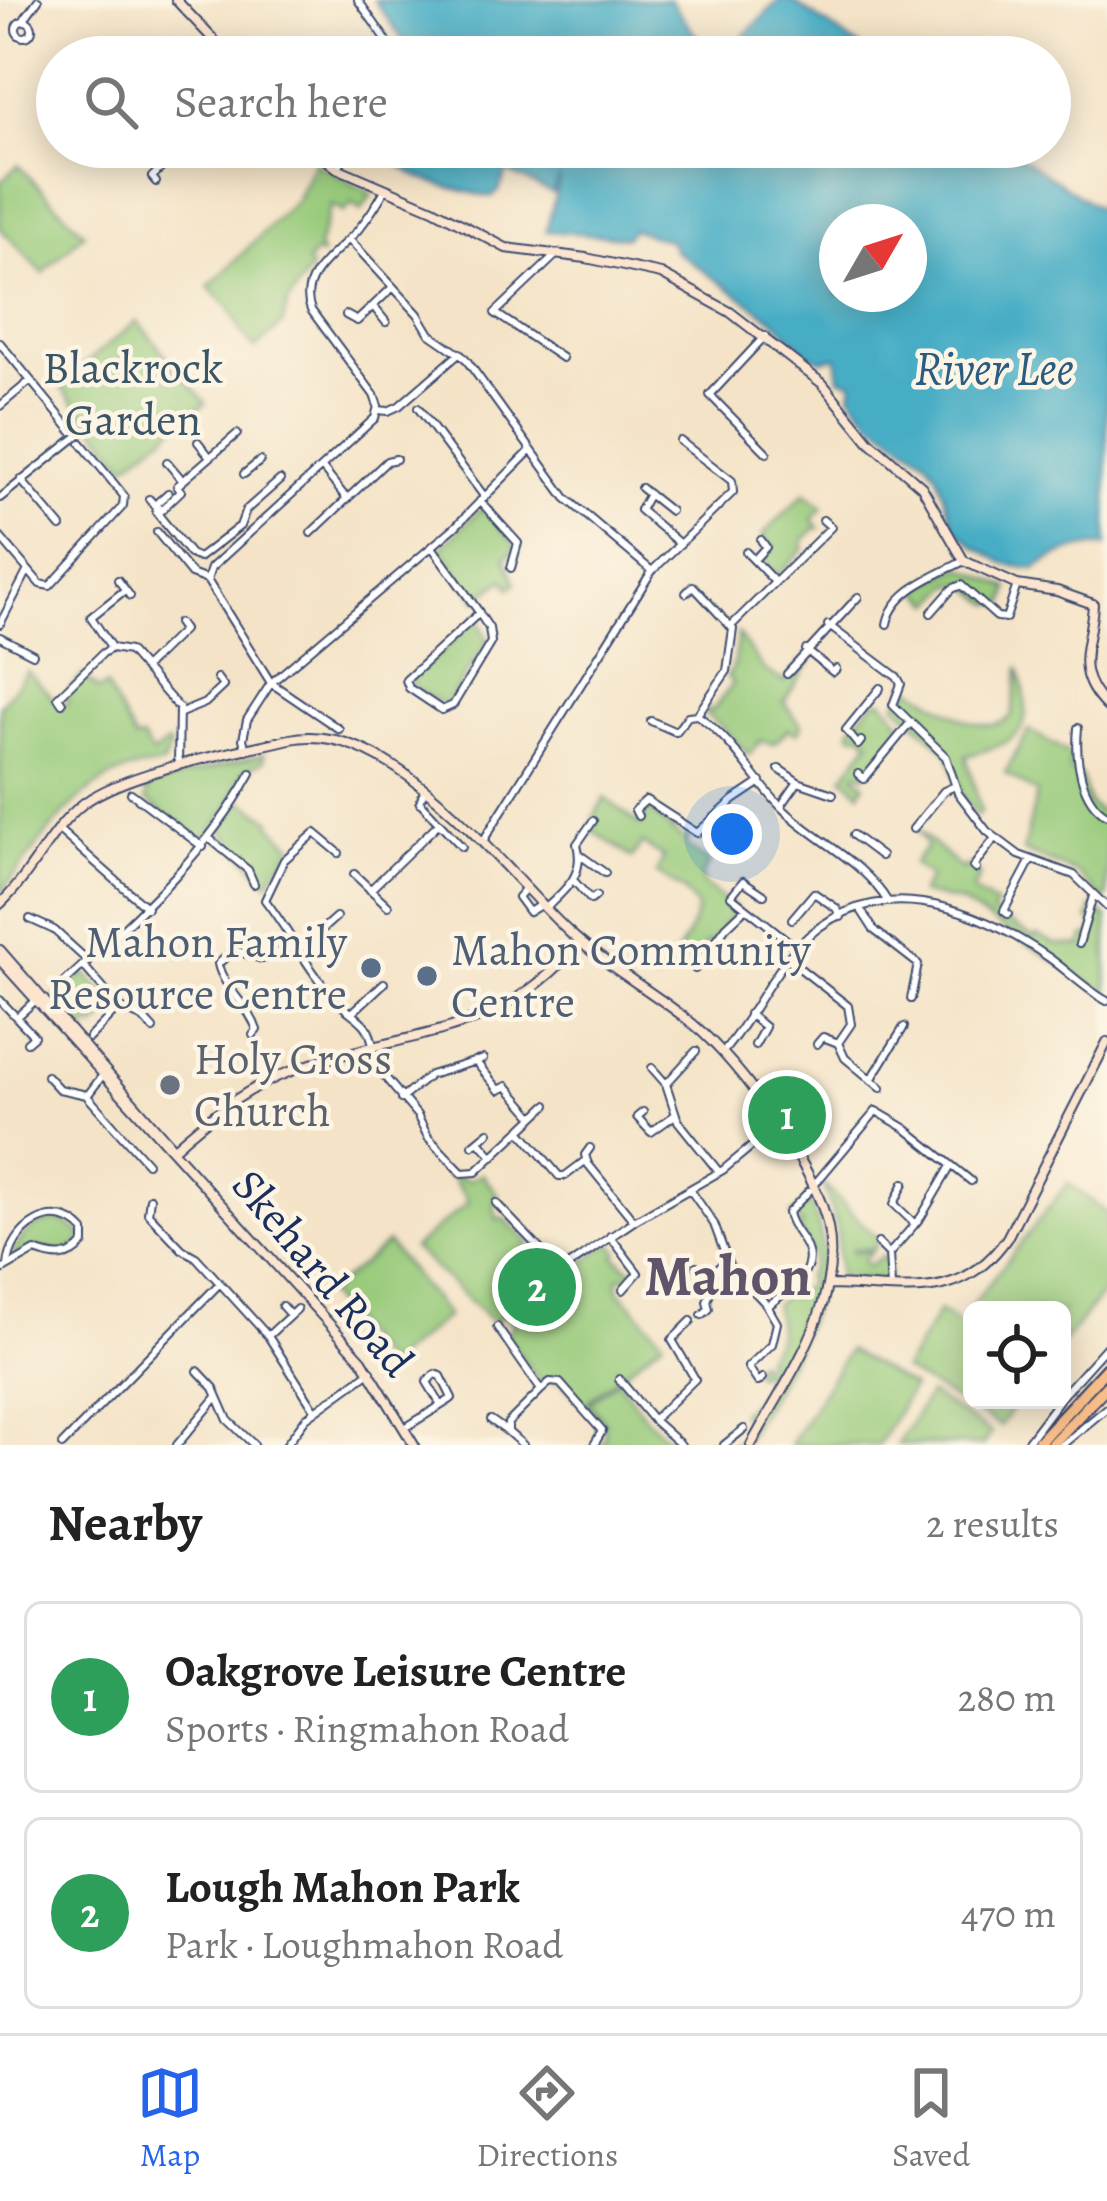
<!DOCTYPE html>
<html lang="en">
<head>
<meta charset="utf-8">
<style>
	body { margin:0; font-family:Alegreya,serif; background:#f6f6f6; color:#222 }
	.controls { position:absolute; right:36px; bottom:36px; display:grid; overflow:hidden; border-radius:18px; box-shadow:0 6px 30px #0003 }
	.controls button { width:108px; height:108px; display:grid; place-items:center; padding:0; border:0; border-bottom:3px solid #e0e0e0; background:#fff; color:#222; font:60px sans-serif }
	.compass { position:absolute; left:819px; top:204px; width:108px; height:108px; border-radius:50%; background:#fff; box-shadow:0 6px 30px #0003; rotate:51deg }
	.you { position:absolute; left:732px; top:834px; width:42px; height:42px; margin:-30px; border:9px solid #fff; border-radius:50%; background:#1a73e8; box-shadow:0 0 0 18px #1a73e833 }
	.badge { display:grid; place-items:center; width:78px; height:78px; border-radius:50%; background:#2563eb; color:#fff; font-size:39px; font-weight:700 }
	.pin { position:absolute; translate:-50% -50%; border:6px solid #fff; box-shadow:0 3px 12px #0006 }
	.list { margin:0; padding:0; list-style:none }
	h2 { display:flex; justify-content:space-between; align-items:center; height:156px; margin:0; padding:0 48px; font-size:51px }
	h2 small { font-size:39px; font-weight:400; color:#767676 }
	.list li { display:grid; grid-template-columns:78px 1fr auto; gap:36px; align-items:center; box-sizing:border-box; height:192px; margin:0 24px 24px; padding:0 24px; border:3px solid #e0e0e0; border-radius:18px }
	.list b { display:block; font-size:45px; white-space:nowrap }
	.list p { margin:0; font-size:39px; white-space:nowrap; color:#767676 }
	.list em { font-size:39px; font-style:normal; color:#767676 }
	.icon { flex:none; width:66px; height:66px; fill:none; stroke:currentColor; stroke-width:2; stroke-linecap:round; stroke-linejoin:round }
	.map { position:relative; flex:none; width:1107px; height:1445px; overflow:hidden }
	.search { position:absolute; background:#fff; box-shadow:0 6px 30px #0003; left:36px; right:36px; top:36px; height:132px; display:flex; align-items:center; gap:30px; box-sizing:border-box; padding:0 42px; border-radius:66px; color:#767676; font-size:45px }
	.sheet { height:588px; background:#fff }
	nav { display:flex; justify-content:space-around; align-items:center; box-sizing:border-box; height:168px; border-top:3px solid #e0e0e0; background:#fff; font-size:33px; color:#767676 }
	nav a { display:grid; justify-items:center; gap:6px }
	nav .on { color:#2563eb }
	.map>svg:first-child { display:block }
</style>
</head>
<body>
<div class="map">
<svg width="1107" height="1445" viewBox="0 0 1107 1445">
	<rect width="100%" height="100%" fill="#fcf5e5"/>
	<filter id="ink" filterUnits="userSpaceOnUse"><feTurbulence type="fractalNoise" baseFrequency=".00833" numOctaves="2"/><feDisplacementMap in="SourceGraphic" scale="24" xChannelSelector="R" yChannelSelector="G"/><feConvolveMatrix kernelMatrix="1 2 1 2 8 2 1 2 1" color-interpolation-filters="sRGB"/></filter>
	<filter id="wash" filterUnits="userSpaceOnUse"><feTurbulence type="fractalNoise" baseFrequency=".004" numOctaves="4" result="noise"/><feDisplacementMap in="SourceGraphic" scale="48" xChannelSelector="R" yChannelSelector="G"/><feGaussianBlur stdDeviation="2.7" result="paint"/><feColorMatrix in="noise" values="0 0 0 0 0 0 0 0 0 0 0 0 0 0 0 0 0 1.4 0 .05"/><feComposite in="paint" operator="in"/></filter>
	<g filter="url(#wash)">
		<rect width="100%" height="100%" fill="#f4e3c6"/>
		<path fill="#98ca7a" stroke="#5a7c6c" stroke-width="3" d="M314,162l58,32 -11,17 -9,-7 -9,8 -12,-7 -13,42 3,8 -6,-2 -8,10 4,5 -23,35 -6,22 -27,23 -13,-14 -11,-24 -22,-23 88,-88z
			M18,165l66,68 -41,40 -43,-45v-45z
			M137,321l69,82 -80,62 -67,-80z
			M805,493l18,15 -10,11 7,10 -3,-2 -14,14 1,8 -26,26 -16,-14 10,-14 -9,-12z
			M482,508l32,35v8l-9,6 11,26 -6,5 -6,-9 -27,21 -36,-52z
			M961,567l48,21 -3,15 -15,1 -26,-21 -13,2 -19,18 -16,-15z
			M479,621l9,19 -42,66 -32,-18 -4,-8 61,-56z
			M738,634l25,35 21,13 20,-23 6,2 -26,41 18,24 -5,7 -9,-4 -14,15 -14,-3 -11,14 -25,-27 -20,-15 2,-5 6,3 21,-27 -6,-8 6,-8z
			M1019,667c15,63 9,72 -53,89l15,55 -4,5 -14,-19 -15,-44 -52,-49 11,-18c29,13 76,60 105,29z
			M27,671l34,35 7,-4 -2,-8 17,-19 15,15 8,-4 29,54 7,-1 10,15 16,-11 2,4 -7,17c-15,4 -30,3 -45,10 -54,24 -81,77 -118,119v-187z
			M883,700l18,22v7l-36,46 -7,-3 -3,3 10,9 -5,8 -17,-15 27,-36 -9,-8 -8,2 -3,-6 24,-28z
			M1029,730l46,27 -6,5 1,9 10,3 9,30 18,13v81l-4,2 -26,-27 -54,-22 14,-58 -32,-20z
			M264,754v7l-20,9 -18,41 -24,30 -56,-41 2,-9 -12,-2z
			M605,798l35,27 6,-8 -4,-4 3,-7 25,22 5,-3 -3,6 11,8 6,-1 -4,8 25,17 -8,12 1,9 33,25 -26,36 -3,-2 -6,6 3,4 -4,5 -6,-3 -10,11 -31,15c20,-21 38,-44 44,-73l-13,-17 -28,-18 8,-15 -22,-15 -10,15 -40,-28 6,-9 -5,-3z
			M241,800l31,20 -1,5 22,21 -25,37 -47,-54z
			M918,830l44,40 5,-4 13,10 -8,15 24,14 -4,8 42,25 3,-3 19,9 25,2 3,-9 8,-3 2,-10 -6,-5 5,-13 14,12v75l-146,-90 -41,-10 10,-16 -17,-13 14,-18z
			M85,973l18,18 -4,5 10,11 5,-4 3,4 -22,21 -4,-4 -5,3 1,12 -35,-38z
			M448,1173l21,7 13,-6 16,21 -4,10 3,14 7,-1 25,25 -3,4 18,21 -1,4 8,-5c21,12 39,-10 56,-24l6,1 5,8 -3,4 20,17 -6,7 -6,-4 -5,3 1,11 44,50 -76,62 20,22 -18,-21 28,-24 30,40 28,26h-75l6,-10 -3,-8 -42,-46 -24,-2 -31,-45 7,-9 -7,-11 -14,8 -79,-74 56,-46z
			M1068,1183l39,30v75l-45,56v-34l-92,-2z
			M823,1184l55,55 -4,10h-22v3h19l-8,9 4,5 16,-10 6,13 -2,12 -48,-4 -2,-50z
			M808,1201c45,74 -31,179 -66,244h-10l15,-14 -5,-7 4,-4 -6,-7c16,-14 22,-20 28,-37l-4,-4 -8,2 -4,-7 6,-6 3,5 6,-5 -3,-4c18,-20 15,-28 10,-52l13,-11 5,4 17,-15 -3,-5c12,-19 5,-32 -8,-49l4,-4 -11,-10z
			M62,1221l19,12v8c-24,23 -29,3 -50,8 -7,2 -13,7 -20,9 10,-24 22,-38 51,-37z
			M387,1243l60,73 -61,50 -60,-72z
			M939,1311l33,21v68h46l-18,26 -97,-56z
			M848,1350l64,37 -34,58h-88z
			M929,1394l62,39 -8,12h-86z"/>
		<path fill="#46adc5" stroke="#306e92" stroke-width="3" fill-rule="evenodd" d="M374,0h296l35,48 -4,3 4,6h-290z
			M779,0h12l83,57h-150z
			M390,147h615l102,67v332c-28,-1 -49,8 -72,23l-27,-4 -32,-18 -21,-19 -18,-54 -11,-15 -56,-40 -19,-24 2,-13 -13,-4 -3,-21 -16,3 -13,-7 -35,-34 -99,-69 -4,-9 -38,-12 -6,8 -80,-6 14,-54 -8,16 -42,-20 6,-25 -17,43 -6,5h-9c-30,-9 -86,-15 -94,-49zM909,222v72h-72v-72z"/>
	</g>
	<g filter="url(#ink)">
		<g fill="none" stroke-linecap="round" stroke-linejoin="round">
			<g stroke="#3c4a6e" stroke-width="10">
				<path id="street" d="M358,0l40,57
					M25,18l13,-18
					M16 29a8 8 0 1 1 16 0a8 8 0 1 1-16 0Z
					M157,164l17,-17
					M337,168l15,-21
					M156,182l-4,-5 31,-30
					M350,240l68,74 12,20 35,24 101,140 86,73
					M556,255l-61,58 67,45
					M373,306l13,16
					M346,315l11,6 35,-33
					M765,336l-55,59 57,58
					M0,343l72,88
					M0,406l30,-25
					M418,408l66,88
					M378,410l10,1 11,-5 61,-53
					M198,442l12,15
					M167,462l16,19
					M323,469l24,30
					M244,474l16,-13
					M21,480l40,47
					M641,488l29,23
					M168,493l-10,9 -2,10 34,42 9,4 41,-32 6,-16 34,-30
					M649,494l-9,16 40,34
					M0,498l84,-67
					M149,499l11,12 21,-20 -4,-5 60,-52
					M480,501l38,42 -7,25
					M157,532l34,42 16,6
					M311,533l76,-72 9,-2
					M0,537l40,47 10,2 73,-80 1,-10 -43,-53
					M432,547l47,65
					M746,552l29,30
					M754,560l12,-13 -5,-7
					M118,580l12,16
					M207,580l4,-12 164,-150 3,-12 -4,-11 -63,-85c-14,-34 26,-57 46,-79 11,-13 20,-27 28,-41
					M207,580l64,103 68,46
					M479,613l10,15 2,14 -38,63 -11,5 -33,-22 -3,-8z
					M931,613l21,-24 9,-4 36,32 9,1 11,-33
					M0,624l28,-54
					M887,624c6,-34 50,-49 77,-63
					M828,625l69,52 4,7 -8,21 53,52 12,36 29,38 32,24 55,20 33,32
					M731,626l100,-99 -8,-7
					M0,637l33,17
					M111,647l-20,-30 34,-27
					M806,650l27,22 3,-3
					M145,667l38,-37 -5,-7
					M787,674l71,-77
					M62,703l-4,-6 45,-44 9,-5 17,3 50,57 -1,56
					M181,713l24,-10 18,-17 -6,-8
					M697,715c39,27 53,60 84,92 35,35 81,52 107,95
					M651,721l25,11 12,-16 9,-1 30,-44 6,-42 -40,-43 -7,7
					M1078,728c-3,29 2,72 29,87
					M861,741l-3,4 -12,-15 34,-42
					M246,750l-3,-11 4,-19 24,-37 184,-156 75,-76
					M779,769l19,13 -17,24
					M858,774l6,5 47,-57
					M798,782l35,12
					M424,791l-4,11 42,45
					M131,793l72,54
					M638,816l-3,-6 11,-10 51,33 37,-33 27,-18
					M913,829l31,-38 11,-5
					M60,831l87,77
					M853,835l28,21
					M210,839l38,31 6,14
					M483,841l169,-270 81,-79 -1,-11 -52,-40
					M339,853l-24,-20 -31,27 -19,40c26,33 43,72 74,103 17,16 31,18 34,44
					M580,855l25,18
					M976,869l-3,-2 22,-29
					M354,874l34,32
					M574,881l17,19 5,-4
					M526,888l-8,9 11,15 13,-8
					M370,890l69,-67
					M764,895l-21,-14 -12,15 66,52
					M546,908c21,-20 39,-34 31,-64l16,-23
					M861,910l13,20 44,34 -7,35
					M1008,914l-4,-3 27,-51
					M30,919l24,11 34,31
					M792,919l22,-26 22,15 5,9
					M1079,944l14,-48
					M298,951l38,-34
					M788,959l60,47 3,18 -13,19
					M83,965l36,42 -30,31
					M695,969l31,-42 19,-18
					M58,988c73,-67 145,-128 193,-215
					M0,1000l34,36 -7,6
					M119,1007l24,11 10,11
					M353,1012l31,-29
					M749,1014l16,13 -10,18
					M17,1017l21,-19
					M253,1035l4,-5c-8,-25 -34,-42 -39,-66l16,-14 28,9 31,-12
					M817,1044l6,-7 15,6 7,15 36,30
					M362,1050l55,65 11,22 34,36 14,-1 71,-67
					M723,1052c28,-32 45,-73 74,-105 75,-79 175,-42 251,10 20,14 37,32 59,44
					M475,1061l24,29 8,-4 26,30
					M652,1068l14,16 30,-33
					M105,1072l-18,24 60,67
					M47,1076l12,13 28,6
					M871,1080l33,-53
					M666,1084l12,37 41,51
					M401,1099l29,-24 53,-16
					M643,1112l-6,5 14,15 24,-17
					M520,1130l39,46h6l20,-15
					M479,1141l14,16
					M473,1145l16,-13
					M590,1148l-5,7 3,9 46,57
					M904,1183l-10,21 21,20
					M814,1185l62,-74 29,17 66,53
					M691,1191l23,33 15,41 37,39 11,19 -5,21 -24,23 10,15 5,-4
					M150,1198l-2,15 34,36 14,8 72,79 47,74
					M496,1203l59,62 10,3 69,-47 89,-51 53,-44
					M610,1236l28,37 -15,17
					M878,1243l11,11 2,34
					M889,1254l32,-37 30,-51
					M696,1266l10,12
					M0,1271l35,-20c19,7 35,10 49,-8v-12c-29,-33 -74,-3 -76,35
					M769,1305c16,-13 48,-31 38,-56 -5,-13 -16,-21 -19,-36l21,-22
					M282,1306l8,9
					M702,1315l7,-6 -2,-8 5,-13 -6,-10 19,-16
					M497,1327l44,63 -33,33v9l15,13
					M269,1335l28,-26
					M198,1371l16,17 14,32 26,25
					M619,1379l34,41
					M541,1390l9,-8 10,1 42,48 -8,14
					M1062,1396l45,-50
					M491,1420l17,12
					M405,1428c15,-10 31,-19 46,-29l1,-1 -11,-22 -6,-2 -8,8 14,23
					M62,1445l157,-161
					M177,1445l39,-47
					M286,1445l20,-27 65,-47
					M681,1445l-28,-25 42,-41 -23,-39 19,-19
					M724,1445l20,-16
					M1025,1445l34,-45
					M1062,1445l45,-37"/>
			</g>
			<g stroke="#3c4a6e" stroke-width="12">
				<path id="secondary" d="M176,0l54,57
					M310,147l27,21 96,41 73,39 80,10 75,16 69,38 93,72 46,57 53,46 42,74 53,24 40,6 36,13c-2,42 -23,66 14,103
					M0,904c32,-29 50,-75 84,-101 43,-32 151,-51 206,-64 102,-22 214,133 280,194 38,35 85,59 124,92 46,38 123,144 134,202 15,79 -42,152 -77,218
					M0,950l173,198
					M0,960l362,400 52,85
					M173,1149c33,-30 73,-61 116,-77 110,-43 208,-28 291,-130
					M828,1285c71,0 131,23 179,-47l100,-196"/>
			</g>
			<g stroke="#3c4a6e" stroke-width="15">
				<path id="highway" d="M1036,1445l71,-77
					M1051,1445l56,-59"/>
			</g>
			<use href="#street" stroke="#fff" stroke-width="6"/>
			<use href="#secondary" stroke="#fce5cf" stroke-width="8"/>
			<use href="#highway" stroke="#f8bd88" stroke-width="10"/>
		</g>
	</g>
	<g fill="#5c6f8a" stroke="#fcf5e5" stroke-width="4.5">
		<circle cx="371" cy="968" r="12"/>
		<circle cx="427" cy="976" r="12"/>
	</g>
	<circle fill="#6b7280" stroke="#fcf5e5" stroke-width="4.5" cx="170" cy="1085" r="12"/>
	<g text-anchor="middle" dominant-baseline="central" stroke-width="9" stroke-linejoin="round" paint-order="stroke">
		<g font-size="45" fill="#3a5665" stroke="#fcf5e5">
			<text x="133" y="368">Blackrock<tspan x="133" dy="52">Garden</tspan></text>
		</g>
		<g font-size="45" fill="#4e5e75" stroke="#fcf5e5" text-anchor="end">
			<text x="347" y="942">Mahon Family<tspan x="347" dy="52">Resource Centre</tspan></text>
			<text x="451" y="950" text-anchor="start">Mahon Community<tspan x="451" dy="52">Centre</tspan></text>
		</g>
		<g font-size="45" fill="#5b616d" stroke="#fcf5e5" text-anchor="start">
			<text x="194" y="1059">Holy Cross<tspan x="194" dy="52">Church</tspan></text>
		</g>
		<g font-size="45" fill="#1b2f5e" stroke="#fcf5e5">
			<text transform="translate(323 1273) rotate(50)">Skehard Road</text>
		</g>
		<g font-size="48" font-style="italic" fill="#2a5b82" stroke="#fcf5e5">
			<text x="994" y="368">River Lee</text>
		</g>
		<g font-size="57" font-weight="bold" fill="#5f546a" stroke="#fcf5e5">
			<text x="728" y="1276">Mahon</text>
		</g>
	</g>
</svg>
<div class="controls">
<button><svg class="icon" aria-label="locate" viewBox="0 0 24 24"><circle cx="12" cy="12" r="6"/><path d="M12 2v4M12 18v4M2 12h4M18 12h4"/></svg></button>
</div>
<svg class="compass" viewBox="-18 -18 36 36"><path d="M0-13l5 13h-10z" fill="#e53935"/><path d="M0 13l5-13h-10z" fill="#767676"/></svg>
<div class="you"></div>
<div class="pin badge" style="left:787px;top:1115px;background:#2e9e5b">1</div>
<div class="pin badge" style="left:537px;top:1287px;background:#2e9e5b">2</div>
<div class="search"><svg class="icon" aria-label="search" viewBox="0 0 24 24"><circle cx="10" cy="10" r="6"/><path d="M15 15l6 6"/></svg>Search here</div>
</div>
<section class="sheet">
<h2>Nearby<small>2 results</small></h2>
<ul class="list">
<li><span class="badge" style="background:#2e9e5b">1</span><div><b>Oakgrove Leisure Centre</b><p>Sports · Ringmahon Road</p></div><em>280 m</em></li>
<li><span class="badge" style="background:#2e9e5b">2</span><div><b>Lough Mahon Park</b><p>Park · Loughmahon Road</p></div><em>470 m</em></li>
</ul>
</section>
<nav>
<a class="on"><svg class="icon" aria-label="map" viewBox="0 0 24 24"><path d="M3 6l6-2 6 2 6-2v14l-6 2-6-2-6 2zM9 4v14M15 6v14"/></svg>Map</a>
<a><svg class="icon" aria-label="directions" viewBox="0 0 24 24"><path d="M12 3l9 9-9 9-9-9zM9 14v-3h6M13 9l2 2-2 2"/></svg>Directions</a>
<a><svg class="icon" aria-label="saved" viewBox="0 0 24 24"><path d="M7 4h10v16l-5-4-5 4z"/></svg>Saved</a>
</nav>
</body>
</html>
